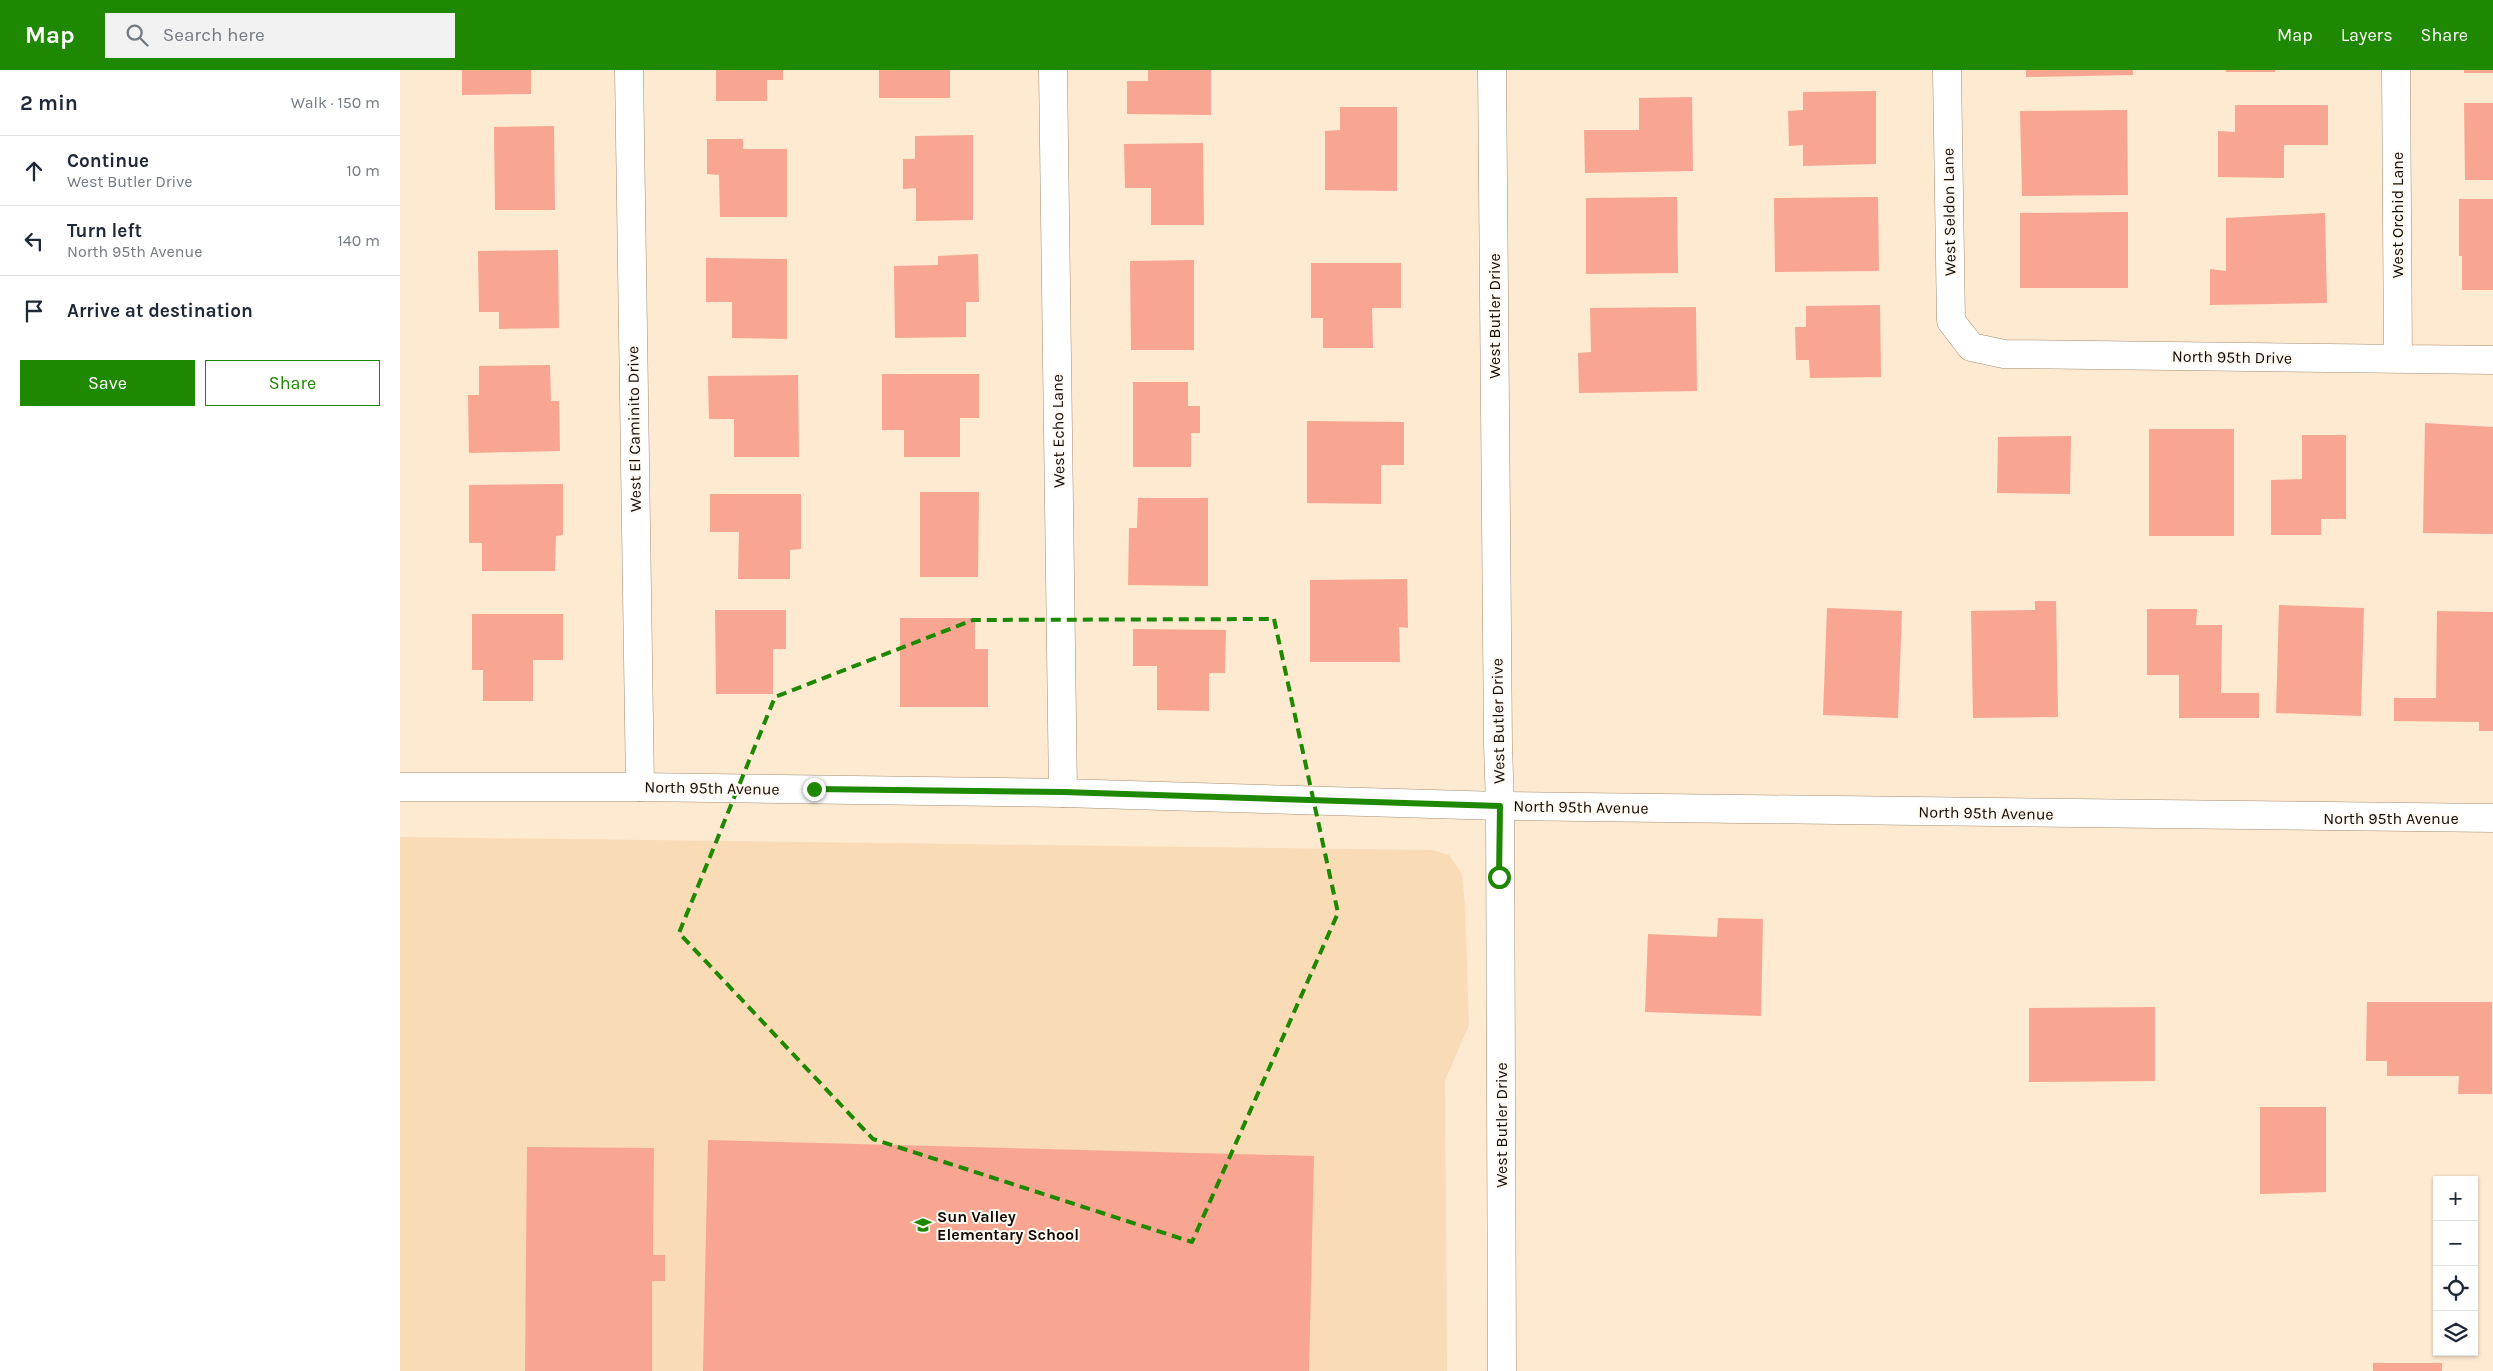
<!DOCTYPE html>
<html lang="en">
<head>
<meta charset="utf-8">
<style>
	body { margin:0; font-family:Karla,sans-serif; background:#f2f2f3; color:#1f2937 }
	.controls { position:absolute; right:15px; bottom:15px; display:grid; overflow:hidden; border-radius:0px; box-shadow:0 1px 4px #0004 }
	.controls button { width:45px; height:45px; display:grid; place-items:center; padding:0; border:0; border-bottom:1px solid #e0e1e3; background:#fff; color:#1f2937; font:25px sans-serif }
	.stop { position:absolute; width:15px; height:15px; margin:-11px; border:4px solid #1d8800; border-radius:50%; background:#fff }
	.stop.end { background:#1d8800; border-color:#fff; box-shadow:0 1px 5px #0008 }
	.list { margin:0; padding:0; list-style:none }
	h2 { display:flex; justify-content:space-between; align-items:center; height:65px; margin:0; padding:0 20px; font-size:21px }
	h2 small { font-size:16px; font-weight:400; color:#747a83 }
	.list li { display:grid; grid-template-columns:32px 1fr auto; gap:15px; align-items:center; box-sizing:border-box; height:70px; padding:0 20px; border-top:1px solid #e0e1e3 }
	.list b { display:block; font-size:19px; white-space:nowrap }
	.list p { margin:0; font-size:16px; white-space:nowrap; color:#747a83 }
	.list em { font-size:16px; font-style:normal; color:#747a83 }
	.actions { display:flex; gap:10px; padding:15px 20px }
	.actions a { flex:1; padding:11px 0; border:1px solid #1d8800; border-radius:0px; text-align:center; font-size:18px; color:#1d8800 }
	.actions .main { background:#1d8800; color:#fff }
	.icon { flex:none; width:28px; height:28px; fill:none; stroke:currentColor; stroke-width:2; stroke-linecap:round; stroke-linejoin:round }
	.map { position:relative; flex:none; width:2093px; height:1301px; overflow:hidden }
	header { display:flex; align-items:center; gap:30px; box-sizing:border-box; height:70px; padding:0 25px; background:#1d8800; color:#fff }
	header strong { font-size:24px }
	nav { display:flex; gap:28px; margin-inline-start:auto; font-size:18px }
	.search { width:350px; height:45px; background:#f2f2f3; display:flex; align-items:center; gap:12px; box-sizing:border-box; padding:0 18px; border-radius:0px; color:#747a83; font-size:19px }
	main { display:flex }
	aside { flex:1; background:#fff }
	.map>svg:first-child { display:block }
</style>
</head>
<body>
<header>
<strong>Map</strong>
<div class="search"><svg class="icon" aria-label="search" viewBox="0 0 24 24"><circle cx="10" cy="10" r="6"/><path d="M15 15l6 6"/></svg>Search here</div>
<nav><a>Map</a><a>Layers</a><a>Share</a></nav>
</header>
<main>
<aside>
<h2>2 min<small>Walk · 150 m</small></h2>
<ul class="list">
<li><svg class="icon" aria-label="ahead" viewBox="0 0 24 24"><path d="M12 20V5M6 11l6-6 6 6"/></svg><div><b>Continue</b><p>West Butler Drive</p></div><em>10 m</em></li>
<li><svg class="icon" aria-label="left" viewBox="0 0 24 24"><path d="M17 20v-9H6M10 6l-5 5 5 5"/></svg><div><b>Turn left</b><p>North 95th Avenue</p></div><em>140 m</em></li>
<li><svg class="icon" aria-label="arrive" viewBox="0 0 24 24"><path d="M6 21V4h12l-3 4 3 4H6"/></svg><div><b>Arrive at destination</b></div></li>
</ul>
<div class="actions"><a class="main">Save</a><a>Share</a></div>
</aside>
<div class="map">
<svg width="2093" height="1301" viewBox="0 0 2093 1301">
	<rect width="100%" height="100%" fill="#fee9d1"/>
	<path fill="#f9dbb6" d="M0,767l1031,13 18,5 13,19 3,33 4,118 -24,55 2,291h-1047z"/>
	<path fill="#f8a691" d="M62,0h69v24l-69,1z
		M316,0h67v10h-16v21h-51z
		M479,0h71v28h-71z
		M748,0h63v45l-84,-1v-33h21z
		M1626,0h107v5l-107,2z
		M1826,0h49v2h-49z
		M2064,0h29v3h-29z
		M1476,21v73l-73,2v-21l-14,1 -1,-35 15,-1v-18z
		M1292,27l1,74 -108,2 -1,-43h55v-32z
		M2064,33h29v77h-28z
		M1835,35h93v40h-44v33l-66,-1v-46l17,1z
		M940,37h57v84l-72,-1v-59l15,-1z
		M1727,40l1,85 -106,1 -2,-85z
		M154,56l1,84h-60l-1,-83z
		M573,65v85l-57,1v-33l-13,1v-30h12v-23z
		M307,69h36v10h44v68h-67l-1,-42 -12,-1z
		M803,73l1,82h-53v-37h-26l-1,-44z
		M1277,127l1,76 -92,1v-76z
		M1478,127l1,74 -104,1 -1,-74z
		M2059,129h34v91h-31v-34h-3z
		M1728,142v76h-108v-75z
		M1925,143l2,90 -117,2v-36l16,2v-53z
		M158,180l1,78 -60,1v-17h-20l-1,-61z
		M578,184l1,48h-13v35l-71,1 -1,-72 44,-1v-9z
		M306,188l81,1v80l-55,-1v-36h-26z
		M794,190v90h-63l-1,-89z
		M911,193h90v45h-29l1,40h-50v-30h-12z
		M1480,235l1,72 -71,1 -1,-18h-13l-1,-33h11v-21z
		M1296,237l1,84 -118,2 -1,-40 13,-1 -1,-44z
		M150,295l1,36h8l1,50 -91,2 -1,-58h11v-29z
		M482,304h97v44h-19v39h-56v-27h-22z
		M398,305l1,82h-65v-38h-25l-1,-43z
		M733,312h55v24h12v27h-9v34h-58z
		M907,351l97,1v43h-23v39l-74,-1z
		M2025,353l68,4v107l-70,-1z
		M1749,359h85v107h-85z
		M1902,365h44v84h-25v16h-50v-55l31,-1z
		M1671,366l-1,58 -73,-1 1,-56z
		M163,414v51l-7,1 -1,35h-73v-28h-13v-58z
		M520,422h59l-1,85h-58z
		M310,424h91v55l-11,1v29h-52l1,-47h-29z
		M738,428h70v88l-80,-1 1,-57h8z
		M1007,509l1,49 -9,-1 1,35h-90v-82z
		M1635,531h21l2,116 -85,1 -2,-107 64,-1z
		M1879,535l85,3 -3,108 -85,-3z
		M1427,538l75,3 -4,107 -75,-3z
		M1747,539h50l-1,16h26l-1,68h38v25h-80v-43h-32z
		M315,540h71v39h-13v45h-57z
		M2037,541l56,1v119h-14v-9l-85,-1v-23h42z
		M72,544h91v46h-30v41h-50v-31h-11z
		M500,548h75v31h13v58h-88z
		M733,559l93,1 -1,43h-16v38l-52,-1v-44h-24z
		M1318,848l45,1 -2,97 -116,-4 3,-78 69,3z
		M1967,932h125v92h-34l1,-18h-72v-15h-21z
		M1755,937v74l-126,1v-74z
		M1860,1037h66v85l-66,2z
		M308,1070l606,16 -5,215h-606z
		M127,1077l127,1 -1,107h12v26h-13v90h-127z
		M1973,1293h69v8h-69z"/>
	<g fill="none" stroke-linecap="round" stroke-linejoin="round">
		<g stroke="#a48d70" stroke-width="29">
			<path id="street" d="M229,0l11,717
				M653,0l10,723
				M1092,0l6,675 2,61 2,565
				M1547,0l4,251 20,26 33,7 489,6
				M1996,0l2,289"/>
		</g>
		<g stroke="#a48d70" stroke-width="29">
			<path id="secondary" d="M0,717h240l423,6 437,13 993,12"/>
		</g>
		<use href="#street" stroke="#fff" stroke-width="28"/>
		<use href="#secondary" stroke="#fff" stroke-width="28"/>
	</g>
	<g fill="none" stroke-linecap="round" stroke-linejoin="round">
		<path stroke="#1d8800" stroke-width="6" d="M414,719l249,3 437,14 -1,71"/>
	</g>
	<path fill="none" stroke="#1d8800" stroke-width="4" stroke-dasharray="10 6" stroke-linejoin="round" d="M874,549l64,294 -146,329 -319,-103 -194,-206 96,-236 198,-77z"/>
	<defs>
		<g id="school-bare" transform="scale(1.35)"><path d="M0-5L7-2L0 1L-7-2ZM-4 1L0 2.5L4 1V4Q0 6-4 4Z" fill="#1d8800" stroke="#fef9f3" stroke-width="2.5" paint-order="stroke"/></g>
	</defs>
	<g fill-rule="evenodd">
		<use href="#school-bare" x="523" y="1155"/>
	</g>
	<g text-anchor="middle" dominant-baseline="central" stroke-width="4" stroke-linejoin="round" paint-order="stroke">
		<g font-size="16" fill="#130a02" stroke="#fef9f3">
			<text transform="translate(1549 142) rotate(-91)">West Seldon Lane</text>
			<text transform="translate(1997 145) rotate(-90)">West Orchid Lane</text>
			<text transform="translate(1094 246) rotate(-90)">West Butler Drive</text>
			<text transform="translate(1832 287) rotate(1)">North 95th Drive</text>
			<text transform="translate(234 359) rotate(-91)">West El Caminito Drive</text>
			<text transform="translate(658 361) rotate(-91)">West Echo Lane</text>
			<text transform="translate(1098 651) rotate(-91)">West Butler Drive</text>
			<text transform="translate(312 718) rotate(1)">North 95th Avenue</text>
			<text transform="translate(1181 737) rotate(1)">North 95th Avenue</text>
			<text transform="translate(1586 743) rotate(1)">North 95th Avenue</text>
			<text x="1991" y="748">North 95th Avenue</text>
			<text transform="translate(1101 1055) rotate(-90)">West Butler Drive</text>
		</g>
		<g font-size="16" font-weight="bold" fill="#130a02" stroke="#fef9f3" text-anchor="start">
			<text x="537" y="1146">Sun Valley<tspan x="537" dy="18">Elementary School</tspan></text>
		</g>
	</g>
</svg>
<div class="controls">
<button>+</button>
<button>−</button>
<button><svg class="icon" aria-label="locate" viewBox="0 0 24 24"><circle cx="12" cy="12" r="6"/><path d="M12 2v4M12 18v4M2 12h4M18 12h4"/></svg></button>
<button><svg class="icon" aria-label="layers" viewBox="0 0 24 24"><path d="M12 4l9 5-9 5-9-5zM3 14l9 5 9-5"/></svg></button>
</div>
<div class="stop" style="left:1099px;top:807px"></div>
<div class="stop end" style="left:414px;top:719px"></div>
</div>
</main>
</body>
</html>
